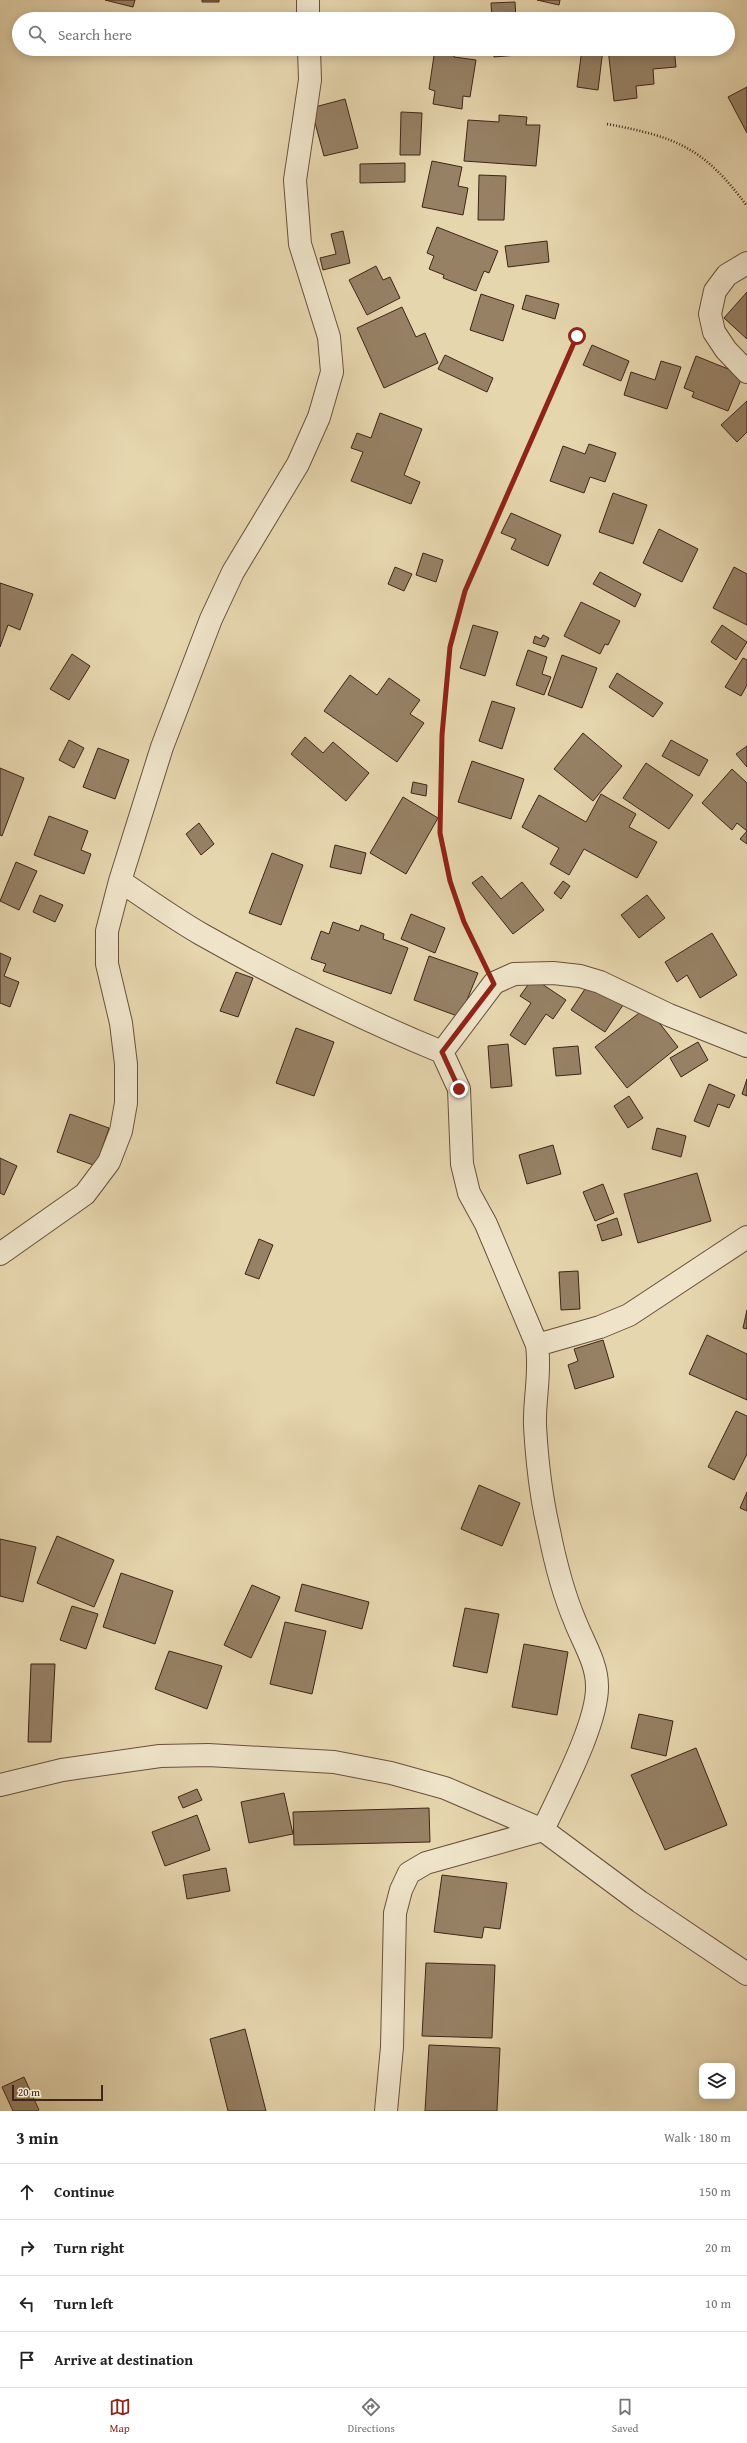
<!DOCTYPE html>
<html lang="en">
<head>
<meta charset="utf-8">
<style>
	body { margin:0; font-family:"Gentium Book Plus",serif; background:#f2f2f2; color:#222 }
	.controls { position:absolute; right:12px; bottom:12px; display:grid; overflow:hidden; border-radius:8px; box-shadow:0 2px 10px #0003 }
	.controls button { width:36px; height:36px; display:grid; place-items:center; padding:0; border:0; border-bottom:1px solid #e0e0e0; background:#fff; color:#222; font:20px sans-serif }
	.scale { position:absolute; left:12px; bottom:10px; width:91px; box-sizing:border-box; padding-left:4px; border:2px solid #3f2516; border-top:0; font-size:11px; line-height:14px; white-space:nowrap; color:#3f2516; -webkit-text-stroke:3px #efe4ca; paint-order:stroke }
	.stop { position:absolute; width:12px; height:12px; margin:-9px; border:3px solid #8f2418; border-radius:50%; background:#fff }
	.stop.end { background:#8f2418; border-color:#fff; box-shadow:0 1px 4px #0008 }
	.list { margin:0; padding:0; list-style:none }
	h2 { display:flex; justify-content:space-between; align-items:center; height:52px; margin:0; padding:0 16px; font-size:17px }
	h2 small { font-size:13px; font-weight:400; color:#767676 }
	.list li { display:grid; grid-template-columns:26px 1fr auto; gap:12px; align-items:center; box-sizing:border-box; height:56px; padding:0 16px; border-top:1px solid #e0e0e0 }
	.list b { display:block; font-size:15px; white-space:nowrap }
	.list em { font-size:13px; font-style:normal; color:#767676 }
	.icon { flex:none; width:22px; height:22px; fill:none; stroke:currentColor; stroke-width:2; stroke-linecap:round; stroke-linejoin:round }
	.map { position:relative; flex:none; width:747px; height:2111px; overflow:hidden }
	.search { position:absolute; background:#fff; box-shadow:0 2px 10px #0003; left:12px; right:12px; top:12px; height:44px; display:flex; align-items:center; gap:10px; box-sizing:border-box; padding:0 14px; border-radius:22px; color:#767676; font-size:15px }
	.sheet { height:276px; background:#fff }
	nav { display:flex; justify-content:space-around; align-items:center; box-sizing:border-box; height:56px; border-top:1px solid #e0e0e0; background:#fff; font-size:11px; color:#767676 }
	nav a { display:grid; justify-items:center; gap:2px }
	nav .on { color:#8f2418 }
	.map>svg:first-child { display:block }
</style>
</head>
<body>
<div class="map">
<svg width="747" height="2111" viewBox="0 0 747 2111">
	<rect width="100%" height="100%" fill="#e6d6ae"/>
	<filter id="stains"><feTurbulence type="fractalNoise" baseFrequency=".005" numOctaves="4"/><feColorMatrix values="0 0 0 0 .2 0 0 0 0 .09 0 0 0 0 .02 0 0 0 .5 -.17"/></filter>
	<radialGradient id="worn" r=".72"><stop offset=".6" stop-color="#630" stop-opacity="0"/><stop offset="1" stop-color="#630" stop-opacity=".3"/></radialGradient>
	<path fill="#968165" stroke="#3f2516" d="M105,0h30l-2,7z
		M202,0h17v2h-17z
		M537,0h23l-1,5z
		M515,2l1,17h-24l-1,-16z
		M435,49h20l-1,8 22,3 -6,37 -7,-1 -1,13 -29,-5 2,-13 -6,-2z
		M493,49h25v6l-24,2z
		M582,49h21l-5,41 -21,-3z
		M608,49h66l2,18 -23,2 1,15 -18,2 1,12 -23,3z
		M747,87v46l-19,-36z
		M345,99l13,49 -34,8 -13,-48z
		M401,112l21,1 -2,42h-20z
		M499,115l28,2 -1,8h14l-4,41 -72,-5 4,-41 31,2z
		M432,161l30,6 -4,19 10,2 -5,27 -41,-8z
		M405,163v19l-45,1v-19z
		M479,175l27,1 -2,44h-26z
		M437,227l61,24 -9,22 -5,-2 -8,20 -33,-13 1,-3 -15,-6 5,-13 -7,-3z
		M343,231l7,32 -27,7 -3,-12 16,-4 -5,-20z
		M547,241l2,21 -41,5 -3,-21z
		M376,266l7,14 7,-3 10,21 -33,17 -18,-35z
		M747,292v47l-23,-21z
		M481,294l33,11 -11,36 -33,-11z
		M526,295l33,9 -4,15 -33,-10z
		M402,307l14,30 9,-4 13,30 -54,25 -27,-60z
		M592,345l37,16 -8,20 -38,-16z
		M445,355l48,23 -6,14 -49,-23z
		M696,356l47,19 -15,36 -36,-14 2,-5 -10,-4z
		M661,361l20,6 -14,42 -43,-14 7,-23 24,8z
		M747,401v31l-10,10 -16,-17z
		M380,413l42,16 -18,46 16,7 -9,22 -60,-23 12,-29 -12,-4 6,-15 14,5z
		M589,444l27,9 -11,29 -15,-5 -6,16 -34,-12 13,-35 22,8z
		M613,493l34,12 -14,39 -34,-12z
		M511,513l50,22 -13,31 -37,-17 5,-10 -15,-6z
		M659,529l39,20 -16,33 -39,-19z
		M423,553l20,7 -7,22 -20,-7z
		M395,567l17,7 -8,17 -16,-7z
		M734,567l13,7v51l-34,-17z
		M600,572l41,22 -6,13 -42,-23z
		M0,583l33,11 -13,36 -12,-5 -8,22z
		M581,602l39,19 -12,24 -3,-1 -5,10 -36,-18z
		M473,625l25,7 -13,44 -25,-8z
		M722,625l25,17 -11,18 -25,-18z
		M543,635l6,3 -4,9 -12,-4 2,-7 6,3z
		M528,650l19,7 -5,17 9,3 -7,18 -28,-10z
		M72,654l18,12 -21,34 -19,-11z
		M562,655l35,13 -15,40 -34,-13z
		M743,658l4,2v25l-6,11 -16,-9z
		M617,673l46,30 -10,14 -44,-30z
		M350,675l27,20 12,-17 31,22 -10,14 14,9 -27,39 -73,-51z
		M492,701l23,7 -13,41 -23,-8z
		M583,733l39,33 -29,35 -39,-32z
		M305,737l18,16 10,-11 36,31 -23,28 -55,-47z
		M69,740l15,8 -10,20 -15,-8z
		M671,740l37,20 -9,16 -37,-20z
		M747,746v21l-11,-13z
		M98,748l31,12 -14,39 -32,-12z
		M472,761l52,18 -13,40 -53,-17z
		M646,763l47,32 -24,34 -46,-31z
		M0,768l24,10 -22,58 -2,-1z
		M732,769l15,14v61l-7,-5 7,-8 -10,-8 -5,7 -30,-27z
		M413,782l14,3 -1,11 -15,-3z
		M601,794l35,20 -7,13 28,15 -20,36 -53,-29 -15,26 -19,-11 9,-16 -37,-21 17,-32 47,27z
		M403,797l35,21 -32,56 -36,-21z
		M49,816l39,15 -7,19 10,4 -7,20 -50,-19z
		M199,823l15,21 -13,11 -15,-21z
		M335,845l31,8 -5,21 -31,-7z
		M272,853l31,12 -22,60 -32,-12z
		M16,862l21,9 -18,39 -19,-9z
		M482,876l19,23 21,-17 22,28 -31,24 -41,-51z
		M563,881l7,5 -9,13 -7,-6z
		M40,895l23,10 -8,17 -22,-10z
		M647,895l18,23 -26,20 -18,-23z
		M411,914l34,14 -10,25 -34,-14z
		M333,922l26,9 2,-6 23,9 -1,5 25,9 -17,46 -68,-23 3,-7 -15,-5 10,-28 8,3z
		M712,933l25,42 -37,23 -13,-23 -10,7 -12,-20z
		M0,953l11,5 -7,18 15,6 -9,25 -10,-4z
		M429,956l49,17 -18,44 -46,-17z
		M236,972l17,6 -15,39 -18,-6z
		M533,978l33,22 -13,19 -7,-5 -21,31 -15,-10 21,-32 -11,-7z
		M591,980l34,22 -20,30 -34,-22z
		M647,1007l31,40 -51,41 -32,-41z
		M296,1028l38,14 -20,54 -38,-13z
		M698,1042l10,18 -27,17 -11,-19z
		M508,1044l4,42 -21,2 -3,-42z
		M578,1046l3,28 -25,2 -3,-28z
		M747,1079v17l-5,-2z
		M709,1084l26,11 -6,13 -11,-4 -9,23 -15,-6z
		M629,1096l14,22 -15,10 -14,-22z
		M70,1114l39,14 -13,38 -39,-14z
		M657,1128l29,8 -5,21 -29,-8z
		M553,1145l8,29 -34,10 -8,-29z
		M0,1158l17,8 -13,29 -4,-2z
		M697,1173l14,48 -73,22 -14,-49z
		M603,1184l11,29 -19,8 -12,-29z
		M617,1218l5,17 -20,6 -5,-16z
		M259,1239l14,6 -14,34 -14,-5z
		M578,1271l2,38 -19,1 -2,-38z
		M747,1310v19l-4,-1z
		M707,1335l40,19v46l-58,-26z
		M603,1340l11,37 -39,12 -7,-24 10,-4 -4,-12z
		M736,1411l11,5v38l-13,26 -26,-13z
		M479,1485l41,18 -18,43 -41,-17z
		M747,1492v19l-7,-3z
		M57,1536l57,24 -20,47 -57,-24z
		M0,1539l36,8 -13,55 -23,-6z
		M121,1573l52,18 -18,53 -52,-17z
		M302,1584l67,18 -7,27 -67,-18z
		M252,1585l28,12 -29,61 -27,-13z
		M72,1606l26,8 -12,35 -26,-9z
		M465,1608l34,6 -12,59 -34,-7z
		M285,1622l41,9 -14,63 -42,-10z
		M524,1644l44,8 -11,63 -45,-8z
		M169,1651l53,15 -15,43 -52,-20z
		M31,1664h24l-4,78h-23z
		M639,1714l34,7 -7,35 -35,-8z
		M696,1748l31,77 -62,25 -34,-75z
		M197,1789l5,11 -19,8 -5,-11z
		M284,1793l9,41 -44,9 -8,-41z
		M429,1808l1,34 -136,3 -1,-33z
		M197,1815l13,35 -45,16 -13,-34z
		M226,1868l4,23 -43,8 -4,-24z
		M442,1875l65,8 -7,46 -16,-2 -2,11 -48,-6z
		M426,1963l69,2 -3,73 -70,-2z
		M245,2029l21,82h-38l-18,-72z
		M429,2045l71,3 -3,63h-72z
		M24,2077l15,33 -2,1h-24l-11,-24z"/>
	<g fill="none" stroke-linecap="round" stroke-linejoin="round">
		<g stroke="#69513c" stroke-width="24">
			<path id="minor" d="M308,19v-19
				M747,263l-20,12 -12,16 -5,23 4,18 12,18 21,22
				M120,881c27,18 53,37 81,53 78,44 158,84 241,118l17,37 3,75 7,29 17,31 51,121c4,28 -3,54 -2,81 2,35 6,71 14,105 6,30 14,62 26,90 8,21 22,42 22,65 1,37 -38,109 -54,144l-117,33 -17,10 -8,17 -6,23 -3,134 -6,64
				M442,1052l52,-69 20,-9 39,-1 27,3 20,6 69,33 78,31
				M0,1254l85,-60 24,-32 12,-31 5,-28v-39l-5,-41 -14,-59v-33l13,-50 42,-134 49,-128 22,-47 65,-108 21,-47 13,-45 -3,-35 -29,-93 -5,-64 15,-100 -1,-31
				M537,1345l63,-18 29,-12 118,-78
				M0,1785l62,-15 98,-14 48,-1 126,7 57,11 54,15 98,42 97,72 107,72"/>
		</g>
		<path stroke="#3f2516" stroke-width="2.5" stroke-dasharray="1 2" stroke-linecap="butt" d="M607,124c70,13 97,24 140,82
			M483,960l-19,-38 -14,-41 -10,-48 2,-98 8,-88 15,-56 112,-255"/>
		<use href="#minor" stroke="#efe4ca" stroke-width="22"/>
	</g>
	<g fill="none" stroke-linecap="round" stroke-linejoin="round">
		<path stroke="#8f2418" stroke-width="5" d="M459,1089l-17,-37 52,-68 -30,-62 -14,-41 -10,-48 2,-98 8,-88 15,-56 112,-255"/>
	</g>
	<rect width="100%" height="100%" filter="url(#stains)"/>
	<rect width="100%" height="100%" fill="url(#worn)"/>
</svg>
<div class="controls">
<button><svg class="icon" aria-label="layers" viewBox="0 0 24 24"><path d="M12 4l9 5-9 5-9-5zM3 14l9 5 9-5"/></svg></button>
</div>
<div class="scale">20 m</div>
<div class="stop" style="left:577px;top:336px"></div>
<div class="stop end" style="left:459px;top:1089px"></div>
<div class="search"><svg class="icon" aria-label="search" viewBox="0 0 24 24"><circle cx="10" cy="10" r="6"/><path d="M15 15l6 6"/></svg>Search here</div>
</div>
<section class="sheet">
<h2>3 min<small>Walk · 180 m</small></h2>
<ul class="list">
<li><svg class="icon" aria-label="ahead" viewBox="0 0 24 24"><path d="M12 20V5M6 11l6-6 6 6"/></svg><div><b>Continue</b></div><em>150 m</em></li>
<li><svg class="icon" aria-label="right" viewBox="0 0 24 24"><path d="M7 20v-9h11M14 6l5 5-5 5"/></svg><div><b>Turn right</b></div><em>20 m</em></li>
<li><svg class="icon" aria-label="left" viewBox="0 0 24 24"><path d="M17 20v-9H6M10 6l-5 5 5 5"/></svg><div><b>Turn left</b></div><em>10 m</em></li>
<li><svg class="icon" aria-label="arrive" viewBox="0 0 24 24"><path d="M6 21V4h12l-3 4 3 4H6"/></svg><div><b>Arrive at destination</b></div></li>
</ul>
</section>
<nav>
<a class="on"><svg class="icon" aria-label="map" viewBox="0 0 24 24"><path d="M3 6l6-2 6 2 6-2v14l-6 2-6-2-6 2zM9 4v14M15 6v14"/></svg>Map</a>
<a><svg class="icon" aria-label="directions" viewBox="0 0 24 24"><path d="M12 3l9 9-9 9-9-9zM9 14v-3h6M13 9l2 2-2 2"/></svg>Directions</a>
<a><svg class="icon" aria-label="saved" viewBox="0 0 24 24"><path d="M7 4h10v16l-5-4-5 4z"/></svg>Saved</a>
</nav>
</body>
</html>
